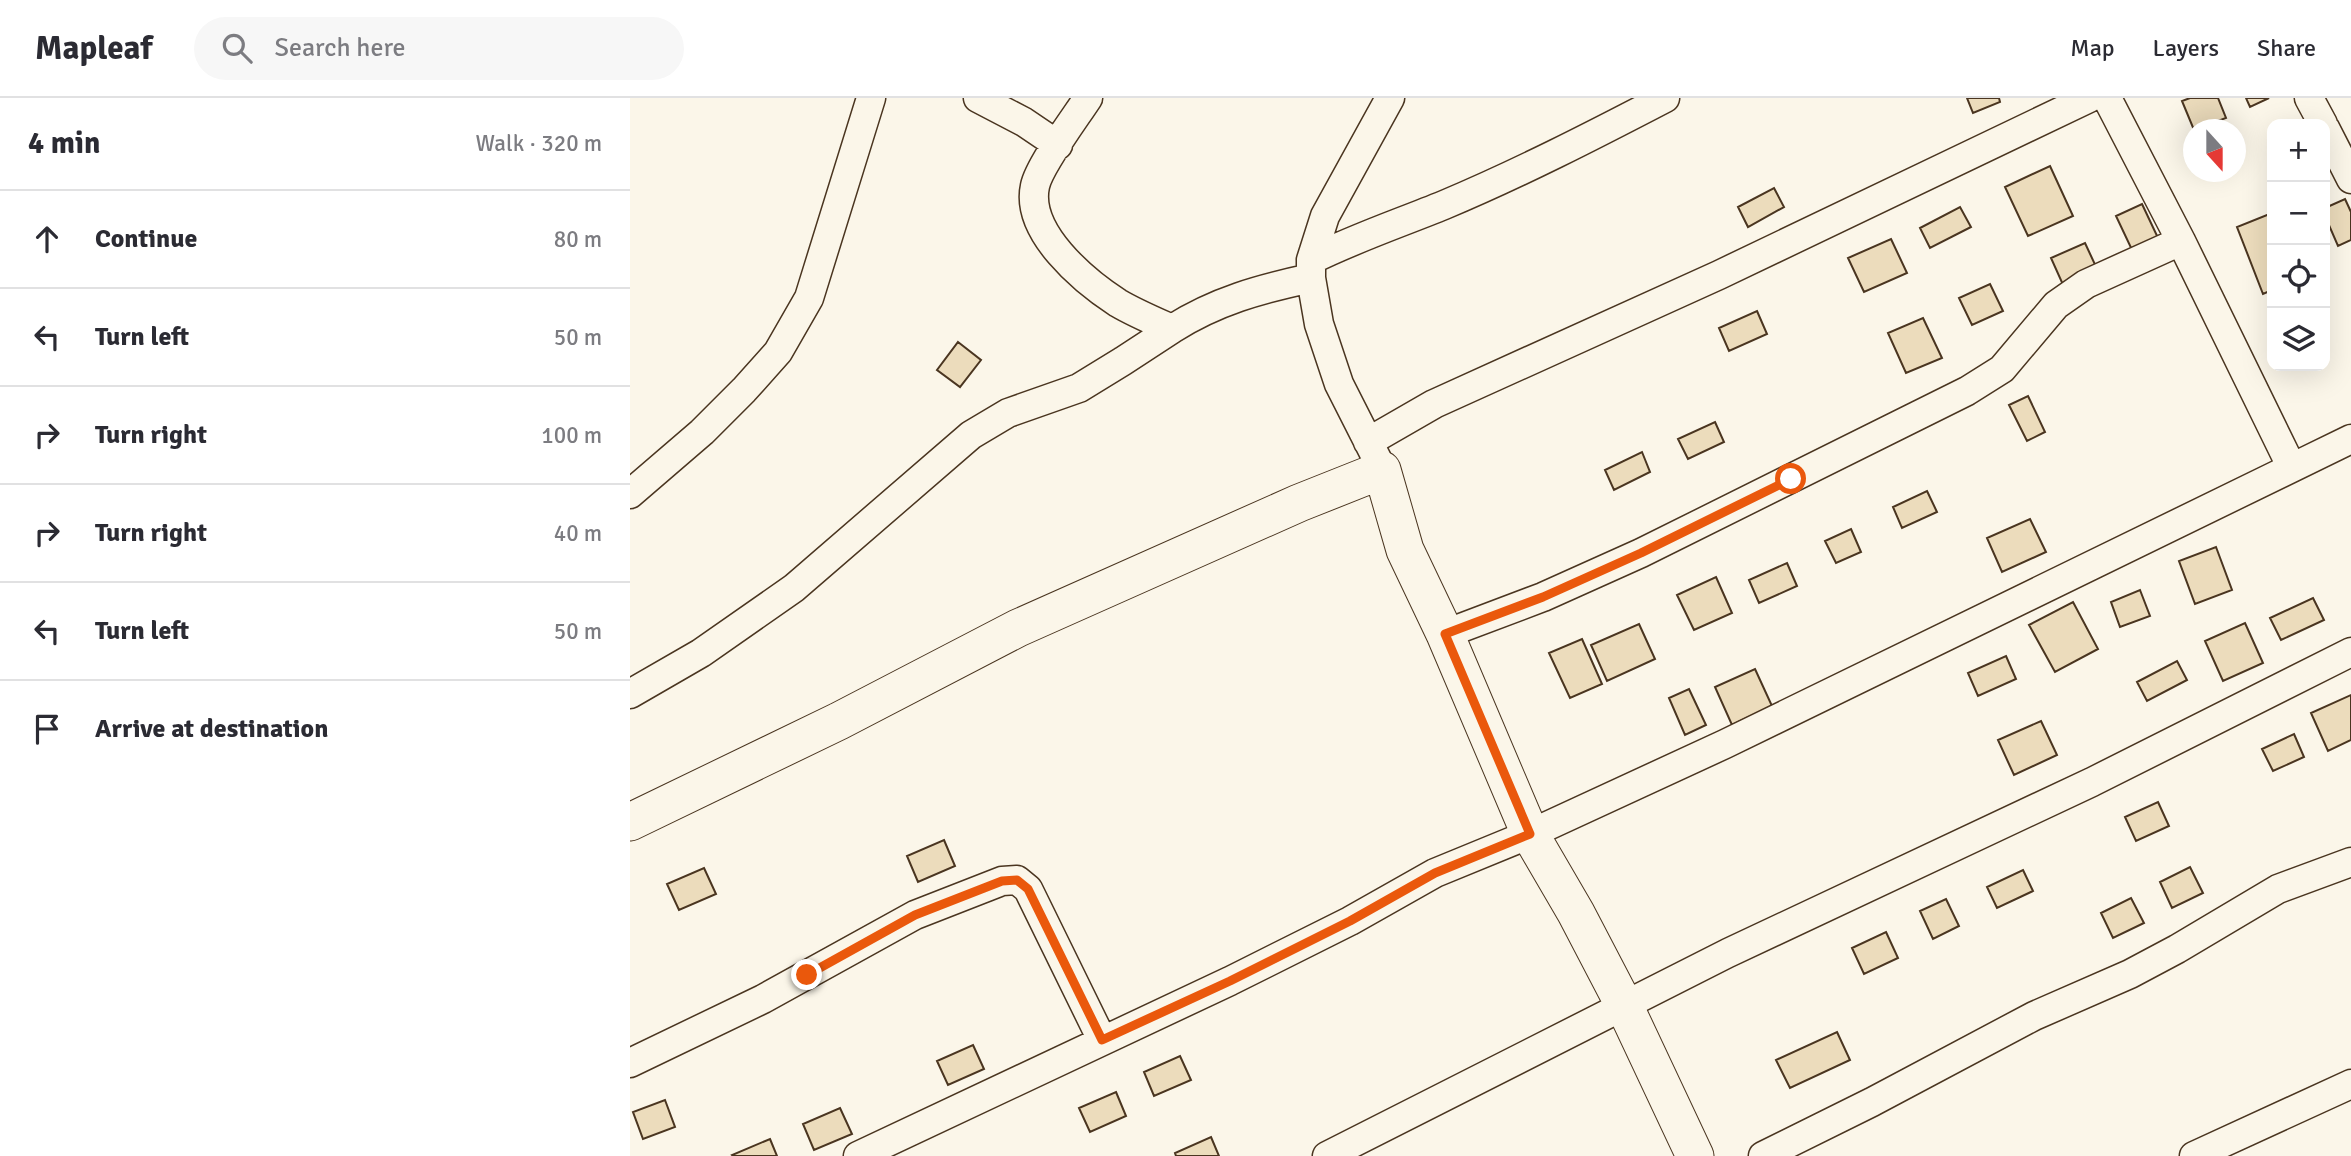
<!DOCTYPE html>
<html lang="en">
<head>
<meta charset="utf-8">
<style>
	body { margin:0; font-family:Signika,sans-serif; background:#f7f7f7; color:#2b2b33 }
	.controls { position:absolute; right:21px; top:21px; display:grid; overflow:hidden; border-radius:14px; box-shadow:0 7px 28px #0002 }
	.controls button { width:63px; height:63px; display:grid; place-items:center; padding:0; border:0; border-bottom:2px solid #e1e1e2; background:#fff; color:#2b2b33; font:35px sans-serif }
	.compass { position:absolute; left:1553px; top:21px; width:63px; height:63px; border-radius:50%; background:#fff; box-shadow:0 7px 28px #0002; rotate:159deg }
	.stop { position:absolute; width:21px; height:21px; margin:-16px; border:5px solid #ea580c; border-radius:50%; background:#fff }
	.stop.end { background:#ea580c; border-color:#fff; box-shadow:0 2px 7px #0008 }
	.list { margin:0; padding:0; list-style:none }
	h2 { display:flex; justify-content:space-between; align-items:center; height:91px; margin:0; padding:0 28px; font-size:30px }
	h2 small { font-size:23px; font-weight:400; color:#7c7c81 }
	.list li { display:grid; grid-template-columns:46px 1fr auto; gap:21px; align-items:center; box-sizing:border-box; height:98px; padding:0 28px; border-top:2px solid #e1e1e2 }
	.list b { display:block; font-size:26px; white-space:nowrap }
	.list em { font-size:23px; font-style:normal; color:#7c7c81 }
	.icon { flex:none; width:38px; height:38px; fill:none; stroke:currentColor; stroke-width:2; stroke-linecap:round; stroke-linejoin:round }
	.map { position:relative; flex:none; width:1721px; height:1058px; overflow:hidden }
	header { display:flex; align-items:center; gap:42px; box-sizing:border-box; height:98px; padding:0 35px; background:#fff; border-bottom:2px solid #e1e1e2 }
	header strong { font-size:33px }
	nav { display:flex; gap:38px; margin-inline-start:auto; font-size:24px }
	.search { width:490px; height:63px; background:#f7f7f7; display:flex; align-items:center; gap:18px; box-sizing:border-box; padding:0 24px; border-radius:38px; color:#7c7c81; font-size:26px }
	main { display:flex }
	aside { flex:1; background:#fff }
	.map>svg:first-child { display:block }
</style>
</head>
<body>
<header>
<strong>Mapleaf</strong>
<div class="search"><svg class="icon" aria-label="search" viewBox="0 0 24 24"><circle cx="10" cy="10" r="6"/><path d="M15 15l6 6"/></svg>Search here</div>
<nav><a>Map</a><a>Layers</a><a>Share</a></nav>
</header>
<main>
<aside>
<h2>4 min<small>Walk · 320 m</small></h2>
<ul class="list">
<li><svg class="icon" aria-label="ahead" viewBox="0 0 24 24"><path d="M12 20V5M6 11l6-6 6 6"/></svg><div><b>Continue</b></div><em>80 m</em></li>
<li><svg class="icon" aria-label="left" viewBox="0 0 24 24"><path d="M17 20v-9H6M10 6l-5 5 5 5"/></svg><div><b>Turn left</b></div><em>50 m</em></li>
<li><svg class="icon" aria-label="right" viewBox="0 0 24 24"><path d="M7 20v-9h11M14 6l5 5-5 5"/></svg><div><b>Turn right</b></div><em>100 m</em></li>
<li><svg class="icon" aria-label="right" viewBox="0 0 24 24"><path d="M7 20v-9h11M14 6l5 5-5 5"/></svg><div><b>Turn right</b></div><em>40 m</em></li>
<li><svg class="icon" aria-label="left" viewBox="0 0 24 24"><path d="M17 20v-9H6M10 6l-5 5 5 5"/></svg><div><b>Turn left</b></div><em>50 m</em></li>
<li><svg class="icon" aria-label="arrive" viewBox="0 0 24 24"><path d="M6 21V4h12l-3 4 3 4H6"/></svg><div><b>Arrive at destination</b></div></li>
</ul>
</aside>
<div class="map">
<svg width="1721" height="1058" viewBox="0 0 1721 1058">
	<rect width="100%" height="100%" fill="#fbf6e9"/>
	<path fill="#ecdcbc" stroke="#4a3520" stroke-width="2" d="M1337,0h32l1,4 -27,11z
		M1560,0h28l8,20 -32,12 -12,-29z
		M1616,0h23l-19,9z
		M1420,68l23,50 -45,20 -23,-49z
		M1144,90l10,19 -36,20 -10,-20z
		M1715,101l6,13v28l-13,6 -13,-30v-8z
		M1512,106l17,36 -26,12 -17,-36z
		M1330,109l11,20 -41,21 -10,-20z
		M1642,115v77l-9,4 -26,-67z
		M1261,141l16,34 -43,19 -16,-34z
		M1455,145l13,28 -34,16 -13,-29z
		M1360,186l13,27 -31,14 -13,-27z
		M1127,213l10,23 -38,17 -10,-23z
		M1293,220l19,40 -36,15 -18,-40z
		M328,244l23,18 -21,27 -23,-17z
		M1398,298l17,36 -18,9 -18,-36z
		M1085,324l9,20 -36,17 -10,-20z
		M1012,354l8,20 -36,18 -9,-20z
		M1297,393l10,21 -35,16 -9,-21z
		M1400,421l16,33 -44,20 -15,-34z
		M1221,431l10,23 -25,11 -11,-22z
		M1586,449l16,43 -37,14 -16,-43z
		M1157,465l10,23 -38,17 -10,-23z
		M1086,479l16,36 -38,17 -17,-35z
		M1510,492l10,26 -30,11 -9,-25z
		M1683,500l11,22 -43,20 -11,-22z
		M1443,504l25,47 -43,23 -26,-47z
		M1615,525l18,40 -40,18 -18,-40z
		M1009,526l16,35 -48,22 -16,-36z
		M952,541l20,45 -32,14 -21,-45z
		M1376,558l10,23 -38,17 -10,-23z
		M1547,563l10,19 -40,21 -10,-19z
		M1125,571l17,37 -40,19 -17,-38z
		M1059,591l17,36 -21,10 -16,-37z
		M1721,597v45l-23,11 -17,-38z
		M1411,623l16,34 -43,20 -16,-35z
		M1664,636l10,23 -31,14 -11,-22z
		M1528,704l11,24 -33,15 -11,-24z
		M314,742l11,26 -37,16 -11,-26z
		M1560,769l13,26 -31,15 -12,-26z
		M74,770l12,26 -37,16 -12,-26z
		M1393,772l10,21 -36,17 -10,-21z
		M1501,800l13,25 -31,15 -12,-25z
		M1316,801l13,27 -26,13 -13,-28z
		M1256,834l12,26 -34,16 -12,-26z
		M1207,934l13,28 -60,28 -14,-28z
		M343,947l11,24 -36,16 -11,-24z
		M550,958l11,24 -37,16 -10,-24z
		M486,994l10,24 -36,16 -11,-24z
		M35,1002l10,27 -32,12 -10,-27z
		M210,1010l12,26 -38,16 -11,-26z
		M581,1039l8,19h-43l-1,-3z
		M140,1041l7,17h-44l-1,-1z"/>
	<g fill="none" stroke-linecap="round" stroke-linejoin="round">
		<g stroke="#4a3520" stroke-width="31">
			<path id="minor" d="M348,0l46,24 34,23
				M458,0c-13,20 -49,68 -53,88 -10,46 49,95 83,117 17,10 36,18 54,26 44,-28 88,-40 139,-51
				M1477,0l74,143 110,225
				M1679,0l14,26
				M1695,30l26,51
				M681,162c44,-22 89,-37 133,-55 76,-32 148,-69 221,-107
				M738,344l66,-38 285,-129 370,-177
				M747,361l-38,-75 -20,-60 -8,-46v-18l14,-44 65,-118
				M0,396l72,-62 42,-42 34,-38 31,-54 62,-200
				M815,536l98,-37 98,-44 326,-162 35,-22 54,-64 30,-21 95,-43
				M0,596l71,-41 93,-65 177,-153 37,-22 71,-25 44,-27 49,-32
				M0,965l133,-64 152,-84 87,-34 15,-1 11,9 74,151
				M228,1058l372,-175 120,-60 85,-48 95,-39 195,-90 626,-305
				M697,1058l401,-203 364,-171 259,-130
				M1133,1058l109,-54 162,-86 96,-42 47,-25 101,-60 73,-27
				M1564,1058l157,-72"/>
		</g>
		<g stroke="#4a3520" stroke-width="39">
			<path id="tertiary" d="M0,724l209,-101 179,-93 281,-125 83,-33 23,80 40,84 85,200 46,79 48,92 71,151"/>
		</g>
		<use href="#minor" stroke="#fbf6e9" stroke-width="28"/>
		<use href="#tertiary" stroke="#fbf6e9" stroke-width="37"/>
	</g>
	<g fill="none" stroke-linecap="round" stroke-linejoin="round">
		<path stroke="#ea580c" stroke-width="9" d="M177,877l108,-60 87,-34 15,-1 11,9 74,151 128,-59 120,-60 85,-48 95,-39 -85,-200 98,-37 98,-44 150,-74"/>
	</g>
</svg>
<div class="controls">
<button>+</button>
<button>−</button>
<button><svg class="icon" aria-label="locate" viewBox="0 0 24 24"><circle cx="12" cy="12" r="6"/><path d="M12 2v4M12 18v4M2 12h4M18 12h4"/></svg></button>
<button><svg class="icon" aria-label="layers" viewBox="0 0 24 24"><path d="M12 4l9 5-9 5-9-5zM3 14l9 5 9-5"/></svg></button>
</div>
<svg class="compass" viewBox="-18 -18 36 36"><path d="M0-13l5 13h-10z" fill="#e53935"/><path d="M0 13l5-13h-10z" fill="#7c7c81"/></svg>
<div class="stop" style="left:1161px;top:381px"></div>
<div class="stop end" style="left:177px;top:877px"></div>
</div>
</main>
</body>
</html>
